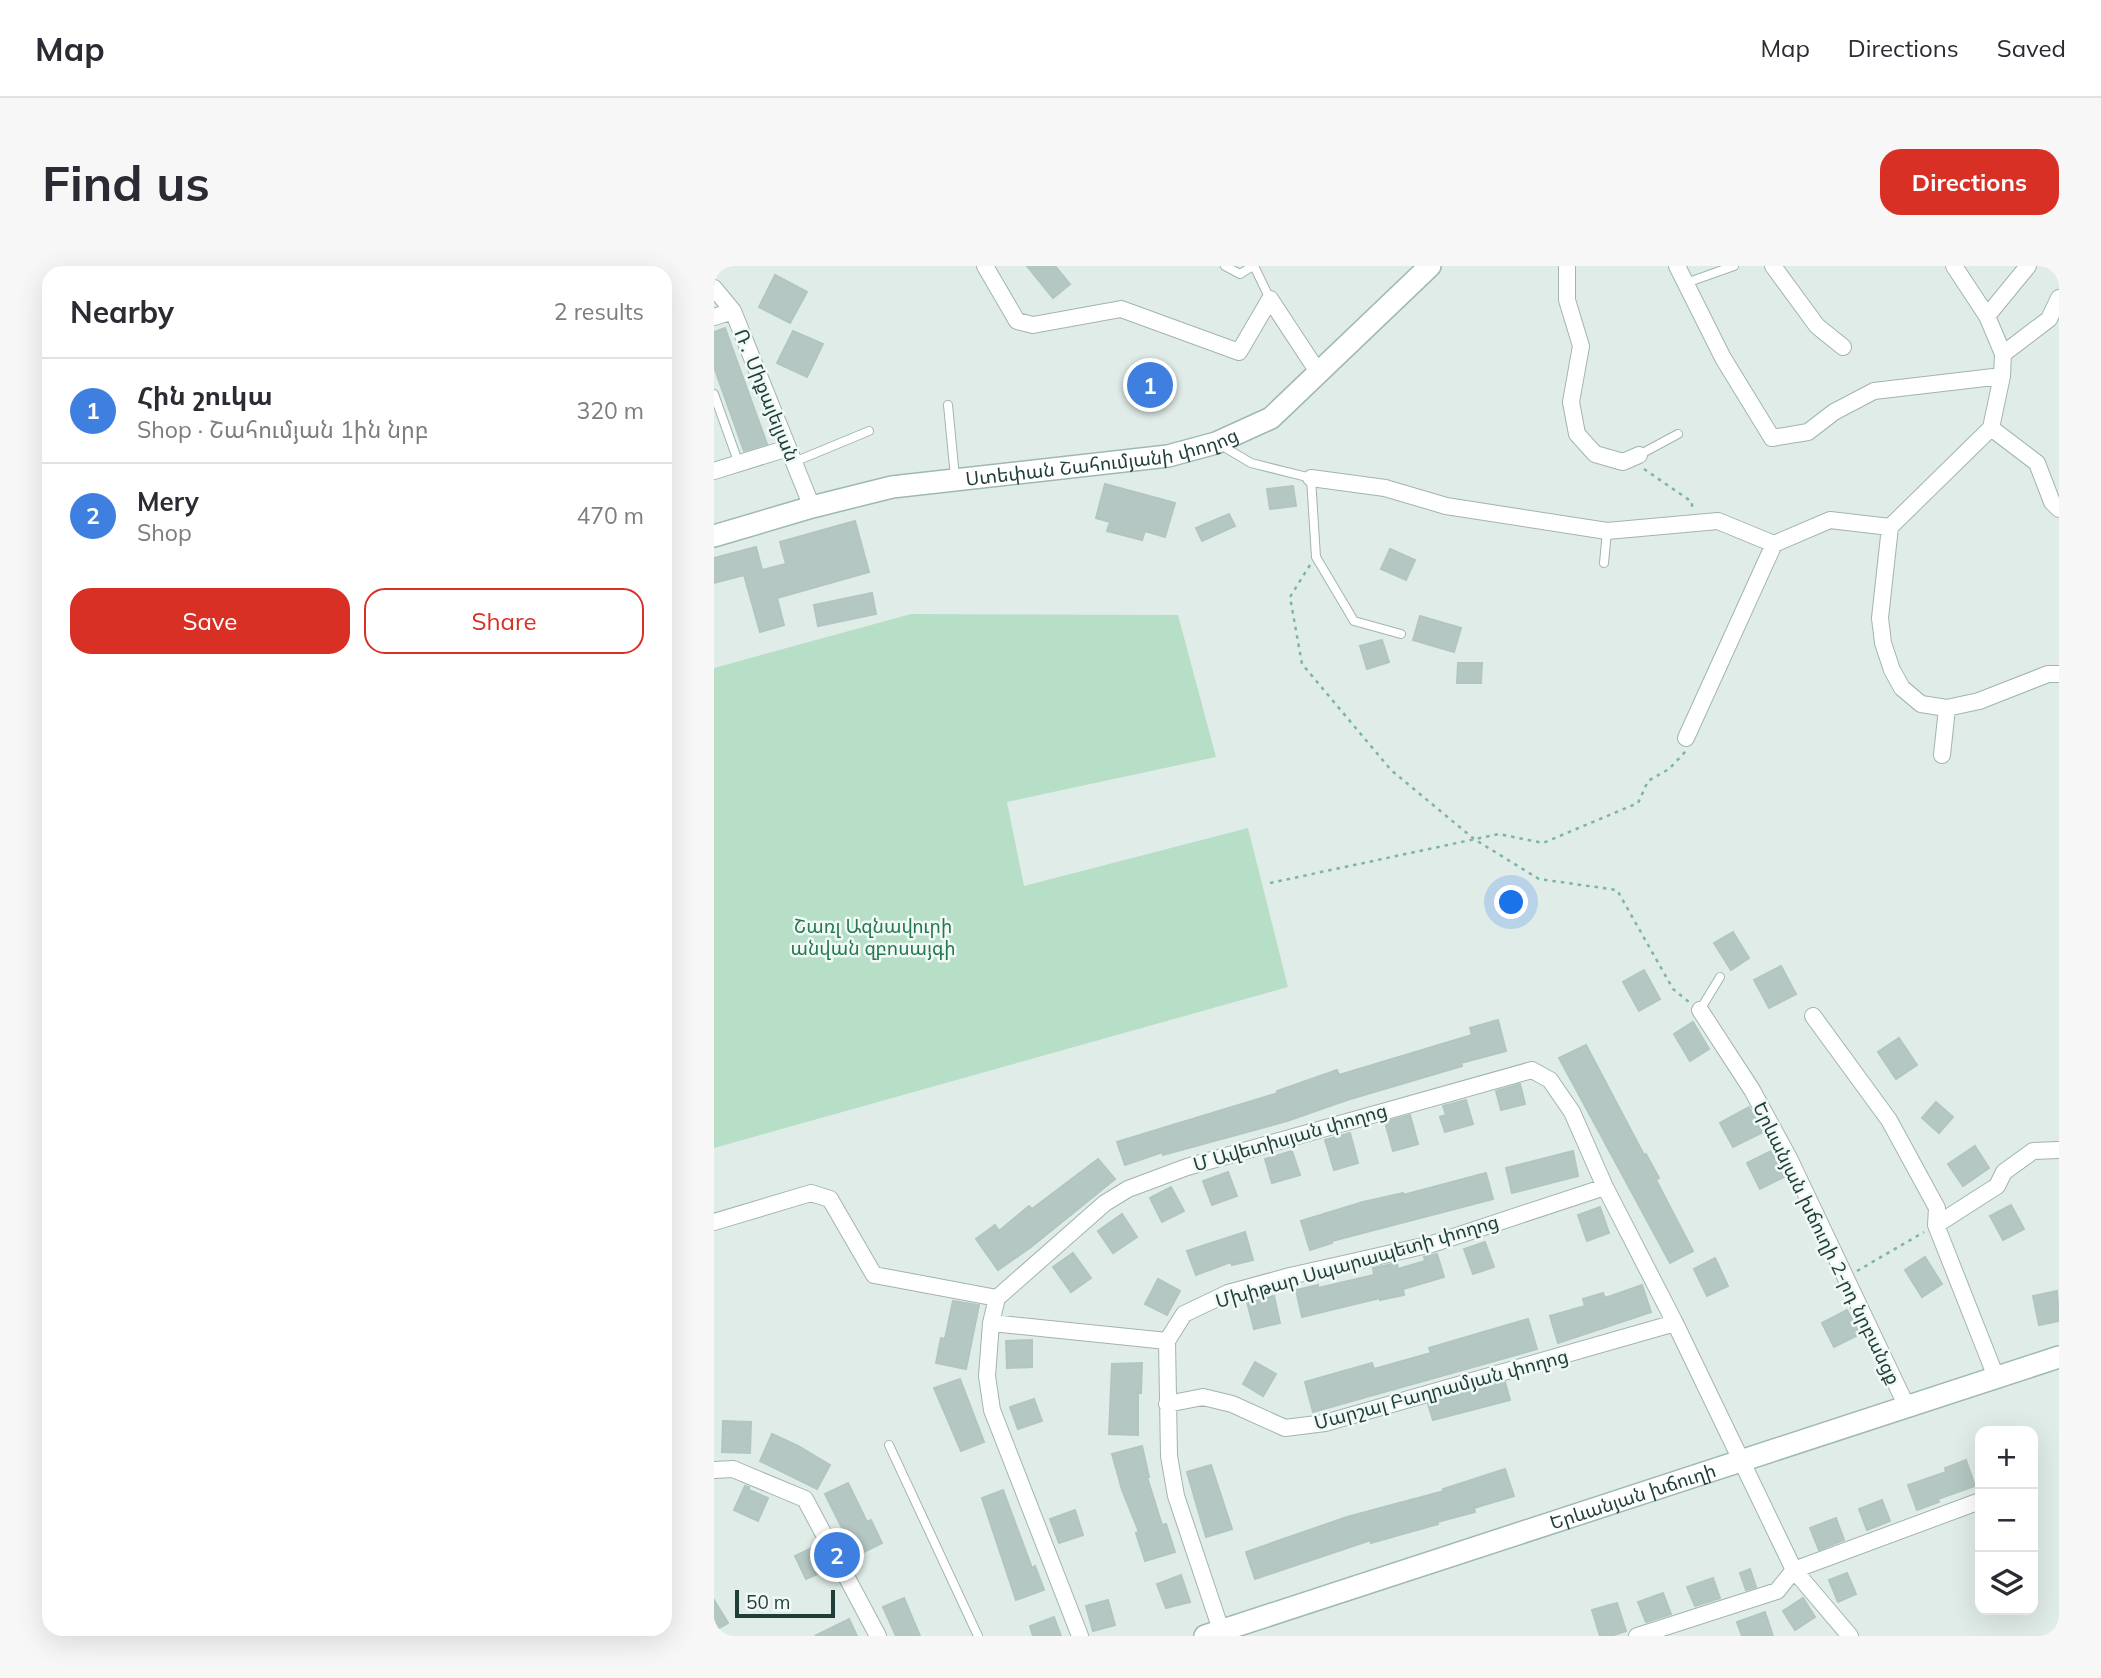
<!DOCTYPE html>
<html lang="en">
<head>
<meta charset="utf-8">
<style>
	body { margin:0; font-family:Mulish,"Noto Sans Armenian",sans-serif; background:#f7f7f7; color:#2b2b33 }
	.controls { position:absolute; right:21px; bottom:21px; display:grid; overflow:hidden; border-radius:14px; box-shadow:0 7px 28px #0002 }
	.controls button { width:63px; height:63px; display:grid; place-items:center; padding:0; border:0; border-bottom:2px solid #e1e1e2; background:#fff; color:#2b2b33; font:35px sans-serif }
	.scale { position:absolute; left:21px; bottom:18px; width:100px; box-sizing:border-box; padding-left:7px; border:4px solid #1f3e3a; border-top:0; font-size:19px; line-height:24px; white-space:nowrap; color:#1f3e3a; -webkit-text-stroke:5px #f1f9f6; paint-order:stroke }
	.you { position:absolute; left:798px; top:637px; width:24px; height:24px; margin:-18px; border:5px solid #fff; border-radius:50%; background:#1a73e8; box-shadow:0 0 0 10px #1a73e833 }
	.badge { display:grid; place-items:center; width:46px; height:46px; border-radius:50%; background:#d93025; color:#fff; font-size:23px; font-weight:700 }
	.pin { position:absolute; translate:-50% -50%; border:4px solid #fff; box-shadow:0 2px 7px #0006 }
	.list { margin:0; padding:0; list-style:none }
	h2 { display:flex; justify-content:space-between; align-items:center; height:91px; margin:0; padding:0 28px; font-size:30px }
	h2 small { font-size:23px; font-weight:400; color:#7c7c81 }
	.list li { display:grid; grid-template-columns:46px 1fr auto; gap:21px; align-items:center; box-sizing:border-box; height:105px; padding:0 28px; border-top:2px solid #e1e1e2 }
	.list b { display:block; font-size:26px; white-space:nowrap }
	.list p { margin:0; font-size:23px; white-space:nowrap; color:#7c7c81 }
	.list em { font-size:23px; font-style:normal; color:#7c7c81 }
	.actions { display:flex; gap:14px; padding:21px 28px }
	.actions a { flex:1; padding:16px 0; border:2px solid #d93025; border-radius:21px; text-align:center; font-size:24px; color:#d93025 }
	.actions .main { background:#d93025; color:#fff }
	.icon { flex:none; width:38px; height:38px; fill:none; stroke:currentColor; stroke-width:2; stroke-linecap:round; stroke-linejoin:round }
	.map { position:relative; flex:none; width:1345px; height:1370px; overflow:hidden; border-radius:21px }
	header { display:flex; align-items:center; gap:42px; box-sizing:border-box; height:98px; padding:0 35px; background:#fff; border-bottom:2px solid #e1e1e2 }
	header strong { font-size:33px }
	nav { display:flex; gap:38px; margin-inline-start:auto; font-size:24px }
	.intro { display:flex; align-items:center; justify-content:space-between; box-sizing:border-box; height:168px; padding:0 42px }
	h1 { margin:0; font-size:49px }
	.button { padding:18px 32px; border-radius:21px; background:#d93025; color:#fff; font-size:24px; font-weight:700 }
	main { display:flex; gap:42px; padding:0 42px }
	aside { flex:1; background:#fff; border-radius:21px; box-shadow:0 7px 28px #0002 }
	.map>svg:first-child { display:block }
</style>
</head>
<body>
<header>
<strong>Map</strong>
<nav><a>Map</a><a>Directions</a><a>Saved</a></nav>
</header>
<div class="intro"><h1>Find us</h1><a class="button">Directions</a></div>
<main>
<aside>
<h2>Nearby<small>2 results</small></h2>
<ul class="list">
<li><span class="badge" style="background:#3f7fe0">1</span><div><b>Հին շուկա</b><p>Shop · Շահումյան 1ին նրբ</p></div><em>320 m</em></li>
<li><span class="badge" style="background:#3f7fe0">2</span><div><b>Mery</b><p>Shop</p></div><em>470 m</em></li>
</ul>
<div class="actions"><a class="main">Save</a><a>Share</a></div>
</aside>
<div class="map">
<svg width="1345" height="1370" viewBox="0 0 1345 1370">
	<rect width="100%" height="100%" fill="#e0ece8"/>
	<path fill="#b7dfc7" d="M197,348l267,1 38,142 -209,45 17,84 224,-58 40,159 -574,161v-480z"/>
	<path fill="#b5c7c2" stroke="#b2c6c1" stroke-width="2" d="M313,0h28l15,18 -17,14z
		M61,9l32,17 -17,31 -31,-16z
		M11,62l42,116 -23,7 -30,-84v-35z
		M79,65l30,13 -16,33 -30,-14z
		M391,218l70,19 -10,34 -20,-6 -3,9 -35,-9 3,-9 -14,-4z
		M579,220l3,20 -26,3 -3,-20z
		M515,248l6,12 -33,15 -6,-13z
		M141,255l14,51 -92,26 7,27 -24,7 -16,-57 -30,8v-25l42,-11 6,23 24,-6 -6,-22z
		M676,283l25,11 -9,20 -25,-11z
		M158,327l4,21 -58,12 -4,-21z
		M706,350l41,12 -7,24 -41,-12z
		M668,374l7,22 -22,7 -7,-23z
		M744,397h24l-1,20h-24z
		M1019,666l16,26 -18,12 -17,-27z
		M1067,700l15,28 -27,14 -15,-28z
		M930,704l16,29 -21,12 -16,-29z
		M784,754l8,31 -45,12 1,3 -115,34 -60,21 -124,34v-3l-38,13 -8,-23 161,-49 -1,-2 60,-21 2,5 133,-40 -2,-7z
		M979,756l16,27 -19,12 -16,-27z
		M1185,772l18,27 -21,14 -18,-27z
		M872,779l58,110 2,-1 13,24 -3,2 37,71 -23,12 -111,-205z
		M806,818l5,20 -24,6 -5,-19z
		M752,834l7,24 -28,8 -5,-15 6,-2 -3,-9z
		M1222,836l17,15 -14,16 -17,-15z
		M1035,841l14,25 -30,15 -13,-24z
		M696,849l8,29 -25,7 -8,-29z
		M636,867l8,30 -24,7 -9,-30z
		M1261,880l14,22 -26,18 -15,-22z
		M578,885l8,24 -28,8 -7,-24z
		M859,885l5,25 -66,17 -6,-25z
		M1057,885l13,26 -24,12 -13,-26z
		M384,893l17,20 -84,68 -33,23 -22,-31 19,-14 4,6 30,-25 3,3z
		M514,906l9,24 -25,9 -9,-24z
		M772,907l7,26 -161,42v2l-22,7 -9,-29 62,-19 40,-9v2z
		M457,921l13,24 -22,11 -12,-24z
		M1297,939l13,24 -21,11 -13,-24z
		M886,941l9,26 -22,8 -9,-26z
		M408,948l15,23 -24,16 -15,-22z
		M531,966l8,28 -21,5 -1,-3 -35,13 -9,-24z
		M771,976l9,25 -21,7 -9,-25z
		M359,987l18,25 -20,14 -18,-25z
		M723,988l7,23 -41,12 1,6 -24,5v-2l-78,19 -6,-27 22,-5v3l56,-13 -1,-7 24,-5 1,6 27,-8 -1,-4z
		M1211,991l17,27 -20,13 -17,-27z
		M1001,992l13,28 -21,10 -13,-27z
		M444,1013l22,12 -13,24 -22,-11z
		M928,1019l9,27 -93,31 -8,-27 35,-10 -2,-7 20,-6 2,5z
		M1343,1025l2,30 -20,4 -6,-29z
		M560,1030l6,27 -26,6 -7,-27z
		M239,1035l26,4 -13,64 -30,-6 5,-25 4,1z
		M1133,1044l13,24 -26,13 -12,-24z
		M814,1053l9,30 -224,63 -8,-30 67,-19 2,6 57,-16 -2,-5z
		M318,1074v27l-25,1 -1,-27z
		M541,1096l21,12 -13,22 -20,-12z
		M428,1097l-1,30h-3v42l-29,-1 3,-70z
		M246,1113l24,63 -23,9 -27,-63z
		M791,1116l5,18 -77,20 -5,-16z
		M320,1133l8,22 -24,8 -8,-22z
		M9,1155l28,1 -1,31 -28,-1z
		M58,1168l26,12 32,19 -13,24 -57,-28z
		M428,1180l7,31h-2l15,48 4,-1 9,28 -30,9 -9,-28 3,-1 -17,-42 -10,-36z
		M1252,1194l9,26 -37,13 1,3 -22,8 -9,-25 38,-13 -1,-4z
		M497,1199l21,64 -26,8 -19,-65z
		M791,1203l9,27 -40,12 1,4 -38,10 1,2 -67,19v-3l-116,39 -9,-27 101,-35 97,-26 -1,-2z
		M134,1217l19,39 4,-2 11,23 -26,13 -31,-62z
		M31,1220l4,1v3l19,8 -10,23 -24,-11z
		M289,1224l29,78 3,-2 9,24 -28,10 -34,-102z
		M1168,1234l8,21 -23,9 -8,-21z
		M361,1244l8,25 -24,8 -9,-24z
		M1122,1252l8,22 -25,10 -9,-22z
		M102,1280l11,24 -21,9 -11,-23z
		M1036,1303l6,18 -10,3 -6,-17z
		M1133,1307l9,21 -18,8 -9,-22z
		M467,1309l9,27 -24,6 -9,-24z
		M999,1312l7,20 -25,8 -8,-19z
		M949,1327l8,21 -25,8 -8,-20z
		M190,1332l16,38h-24l-13,-29z
		M1089,1332l12,19 -20,13 -12,-19z
		M0,1334l14,23 -14,8z
		M394,1334l7,25 -22,6 -7,-25z
		M903,1337l9,28 -15,5h-11l-8,-26z
		M1051,1346l8,24h-31l-5,-14z
		M340,1351l7,19h-28l-3,-10z
		M135,1353l8,17h-42z"/>
	<g fill="none" stroke-linecap="round" stroke-linejoin="round">
		<g stroke="#a2b4b0" stroke-width="10">
			<path id="lane" d="M511,0l15,8 13,-8
				M540,0l16,33
				M972,17l48,-17
				M0,128l25,70
				M234,139l7,72
				M505,178l32,19 60,15 5,79 38,64 47,13
				M925,189l39,-21
				M80,196l75,-31
				M890,297l3,-32
				M986,744l20,-33
				M175,1179l89,191"/>
		</g>
		<g stroke="#a2b4b0" stroke-width="18">
			<path id="street" d="M271,0l32,55 16,4 88,-16 118,43 31,-53 48,73
				M853,0v34l14,46 -10,56 6,32 18,20 28,8 16,-7
				M963,0l46,92 49,80 36,-6 26,-20 40,-21 128,-15
				M1059,0l44,60 26,21
				M1240,0l33,50 16,38 -1,22 -11,52 -101,99 -10,91 3,25 9,27 10,18 19,16 26,4 32,-7 69,-27h11
				M0,22l19,23 79,196
				M1273,50l41,-50
				M0,51l19,-6
				M1289,88l46,-35 10,-21
				M1277,162l46,35 15,39 7,7
				M0,205l74,-23
				M597,212l74,10 61,18 161,25 111,-10 56,23
				M972,472l88,-194 56,-24 60,7
				M1228,489l5,-47
				M986,744l52,80 37,68 118,249
				M1099,750l76,104 48,88 -1,17 60,152
				M0,956l97,-29 19,6 44,76 123,23
				M1222,959l61,-39 7,-14 29,-21 26,-1
				M277,1057l176,18
				M453,1138l36,-7 29,7 53,24 40,-5 350,-100
				M0,1204l19,-1 72,30 73,137
				M507,1364l-45,-134 -7,-40 -2,-115 17,-27 44,-21 62,-17 142,-32 173,-57
				M366,1370l-88,-226 -5,-34 4,-53 6,-25 108,-95 23,-14 59,-22 345,-97 18,10 22,32 33,75 70,136 119,247 56,66
				M923,1370l140,-45 17,-21 186,-69"/>
		</g>
		<g stroke="#9eb9b3" stroke-width="24">
			<g id="secondary">
				<path id="s1" d="M0,270l98,-29 80,-20 276,-31 48,-13 55,-25 159,-152"/>
				<path id="s2" d="M491,1370l854,-279"/>
			</g>
		</g>
		<path stroke="#7eb3a9" stroke-width="2.5" stroke-dasharray="3.5 5" stroke-linecap="butt" d="M930,203l48,33v8
			M596,299l-20,32 12,67 89,106 83,69 65,40 78,11 56,99 16,13
			M556,617l229,-49 44,9 95,-40 10,-22 21,-12 17,-18
			M1143,1005l67,-39"/>
		<use href="#lane" stroke="#fff" stroke-width="8"/>
		<use href="#street" stroke="#fff" stroke-width="16"/>
		<use href="#secondary" stroke="#fff" stroke-width="21"/>
	</g>
	<g text-anchor="middle" dominant-baseline="central" stroke-width="5" stroke-linejoin="round" paint-order="stroke">
		<g font-size="19" fill="#1f3e3a" stroke="#f1f9f6">
			<text transform="translate(53 129) rotate(68)">Ռ․ Միքայելյան</text>
			<text stroke="none"><textPath href="#s1" startOffset="397">Ստեփան Շահումյանի փողոց</textPath></text>
			<text transform="translate(576 871) rotate(-16)">Մ Ավետիսյան փողոց</text>
			<text transform="translate(1113 977) rotate(64)">Երևանյան խճուղի 2-րդ նրբանցք</text>
			<text transform="translate(643 995) rotate(-16)">Մխիթար Սպարապետի փողոց</text>
			<text transform="translate(727 1123) rotate(-15)">Մարշալ Բաղրամյան փողոց</text>
			<text stroke="none"><textPath href="#s2" startOffset="450">Երևանյան խճուղի</textPath></text>
		</g>
		<g font-size="19" fill="#267850" stroke="#f1f9f6">
			<text x="159" y="660">Շառլ Ազնավուրի<tspan x="159" dy="22">անվան զբոսայգի</tspan></text>
		</g>
	</g>
</svg>
<div class="controls">
<button>+</button>
<button>−</button>
<button><svg class="icon" aria-label="layers" viewBox="0 0 24 24"><path d="M12 4l9 5-9 5-9-5zM3 14l9 5 9-5"/></svg></button>
</div>
<div class="scale">50 m</div>
<div class="you"></div>
<div class="pin badge" style="left:436px;top:119px;background:#3f7fe0">1</div>
<div class="pin badge" style="left:123px;top:1289px;background:#3f7fe0">2</div>
</div>
</main>
</body>
</html>
